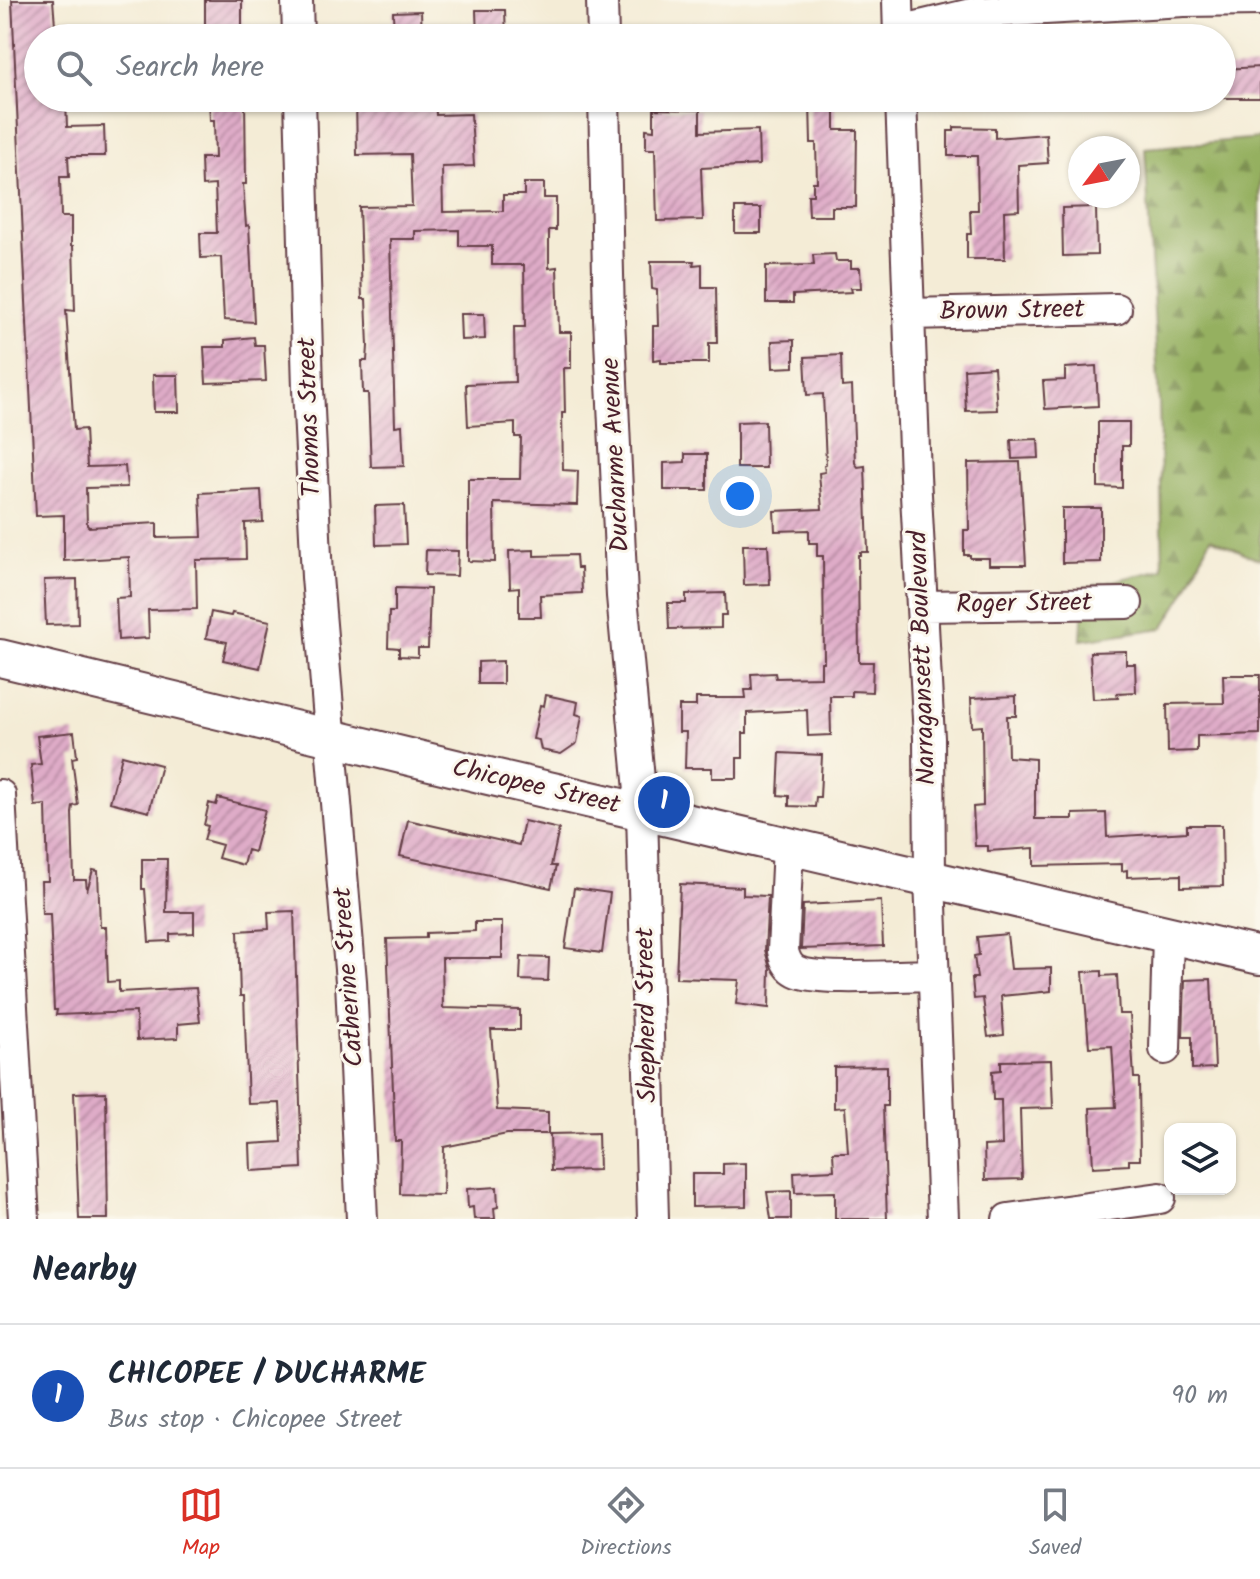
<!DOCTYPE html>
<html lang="en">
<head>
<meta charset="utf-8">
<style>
	body { margin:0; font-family:Kalam,sans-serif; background:#f2f2f3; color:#1f2937 }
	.controls { position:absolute; right:24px; bottom:24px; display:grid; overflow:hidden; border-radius:16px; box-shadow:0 2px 6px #0004 }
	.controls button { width:72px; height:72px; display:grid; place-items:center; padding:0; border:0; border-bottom:2px solid #e0e1e3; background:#fff; color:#1f2937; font:40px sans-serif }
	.compass { position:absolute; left:1068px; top:136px; width:72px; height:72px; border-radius:50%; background:#fff; box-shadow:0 2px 6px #0004; rotate:238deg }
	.you { position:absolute; left:740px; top:496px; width:28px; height:28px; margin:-20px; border:6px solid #fff; border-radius:50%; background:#1a73e8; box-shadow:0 0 0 12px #1a73e833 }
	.badge { display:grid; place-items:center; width:52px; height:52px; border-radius:50%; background:#d93025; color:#fff; font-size:26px; font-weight:700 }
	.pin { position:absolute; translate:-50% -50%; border:4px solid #fff; box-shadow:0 2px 8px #0006 }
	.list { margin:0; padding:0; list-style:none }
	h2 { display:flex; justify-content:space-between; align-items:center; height:104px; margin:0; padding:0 32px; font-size:34px }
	h2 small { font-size:26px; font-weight:400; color:#747a83 }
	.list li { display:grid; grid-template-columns:52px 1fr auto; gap:24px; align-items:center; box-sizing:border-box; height:144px; padding:0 32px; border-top:2px solid #e0e1e3 }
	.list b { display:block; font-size:30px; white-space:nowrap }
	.list p { margin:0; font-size:26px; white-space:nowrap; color:#747a83 }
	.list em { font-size:26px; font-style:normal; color:#747a83 }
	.icon { flex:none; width:44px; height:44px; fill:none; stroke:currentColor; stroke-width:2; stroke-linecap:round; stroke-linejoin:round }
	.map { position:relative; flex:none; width:1260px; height:1219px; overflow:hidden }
	.search { position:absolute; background:#fff; box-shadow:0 2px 6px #0004; left:24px; right:24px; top:24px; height:88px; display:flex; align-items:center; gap:20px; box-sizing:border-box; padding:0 28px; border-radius:44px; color:#747a83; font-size:30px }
	.sheet { height:248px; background:#fff }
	nav { display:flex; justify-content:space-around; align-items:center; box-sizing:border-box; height:112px; border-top:2px solid #e0e1e3; background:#fff; font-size:22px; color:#747a83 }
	nav a { display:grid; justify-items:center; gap:4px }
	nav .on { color:#d93025 }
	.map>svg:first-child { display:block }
</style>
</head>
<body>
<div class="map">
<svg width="1260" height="1219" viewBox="0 0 1260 1219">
	<defs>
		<pattern id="forest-firs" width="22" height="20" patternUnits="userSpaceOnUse" patternTransform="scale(2)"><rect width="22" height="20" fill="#95b061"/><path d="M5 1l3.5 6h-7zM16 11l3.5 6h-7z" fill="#7c8f50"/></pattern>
		<pattern id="building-hatch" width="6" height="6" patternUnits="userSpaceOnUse" patternTransform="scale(2)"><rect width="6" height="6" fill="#dfacc8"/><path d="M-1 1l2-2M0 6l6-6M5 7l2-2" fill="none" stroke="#b78ba3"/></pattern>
	</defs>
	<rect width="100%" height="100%" fill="#fbf7ec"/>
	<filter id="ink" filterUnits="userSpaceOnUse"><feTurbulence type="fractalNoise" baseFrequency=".0125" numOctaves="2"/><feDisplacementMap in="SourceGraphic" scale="16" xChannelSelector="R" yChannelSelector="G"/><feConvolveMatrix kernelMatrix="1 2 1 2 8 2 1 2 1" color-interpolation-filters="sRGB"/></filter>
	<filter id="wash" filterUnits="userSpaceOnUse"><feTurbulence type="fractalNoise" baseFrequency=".006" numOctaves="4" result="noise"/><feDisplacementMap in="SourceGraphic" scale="32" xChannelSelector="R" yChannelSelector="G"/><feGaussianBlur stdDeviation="1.8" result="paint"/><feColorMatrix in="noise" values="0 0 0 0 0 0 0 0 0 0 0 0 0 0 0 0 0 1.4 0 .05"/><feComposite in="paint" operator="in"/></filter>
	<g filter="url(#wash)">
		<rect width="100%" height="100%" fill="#f4ecd6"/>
		<path fill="url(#forest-firs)" stroke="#706846" stroke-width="2" d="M1260,138v422l-49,-22 -27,56 -21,34 -82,12 3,-52 79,-19 -4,-168 -14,-253z"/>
		<g id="blocks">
			<path fill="url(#building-hatch)" d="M12,0h41l3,38h-18v60h19l1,5 8,-1 1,25 37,-1 1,30h-37l1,21h-9l1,40h10v29h2l2,65 -9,-1 8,120 11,-1 2,38 38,-1 2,21 -41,1 1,37 2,2 68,-4v15l45,-1 -2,-44 61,-3 2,32 -18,1 1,36 -50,1 1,49 -49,1 1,28 -31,2 -2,-42 14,-1 -1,-40 -65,4v-46l-28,1z
				M205,0h37v30h-37z
				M476,10h29l1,28h-29z
				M421,11l1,27h-28l-1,-26z
				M1260,67v31h-38v-29z
				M209,98h36l1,86h-3l3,42 3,-1 5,97 -30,-2 -3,-63 -20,1 -1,-25h17l-2,-48 -13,1 -1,-28h14l-1,-38h-4z
				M356,98h79l1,17 35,-1 3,52 -32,1 1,45 60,-1v-16h21v-12h20v15h12v32h-7v38l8,-1 2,65h12v36h-7l1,45h-3l1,57 15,1 -1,34 -83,-2 1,59 -27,-1v-82h52l1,-42h-6v-14l-47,3 -2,-42 49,-2 -1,-55h11l-1,-62h-32v-19h-33v-16l-44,1v8h-25l5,187 7,-1 2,41 -33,1 -3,-74h-5l-1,-32h5l1,-15 -2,-47h-4l-3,-92 53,-1 -2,-52 -53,1z
				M835,102v28h22l-1,77h-24v9h-23l-1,-21h5v-13h4l-1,-39h-5l-1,-40z
				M654,109l46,1v22l58,-2 1,35 -58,3 2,52 -46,1 -2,-72h-9v-20l8,1z
				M954,127l41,1v10l51,-4 2,29 -30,2 1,45 -15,1 1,48h-38v-25h4l-1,-24h8l-1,-54h-29v-25h6z
				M1096,207l1,48 -34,1 -1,-48z
				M735,208h26v25h-26z
				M835,254l1,7h15v7h9l1,20h-10l1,4 -59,3v8h-27v-37l48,-1 -1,-10z
				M651,261h43l-1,4 9,-1v23h14l1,56h-8v20h-48v-4l-8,1v-34h5l-1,-36 -5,-1z
				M460,314h24l1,25 -24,1z
				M254,337l1,8h9l2,36 -60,2 -2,-36h21v-7z
				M794,340v27l-21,1 -1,-27z
				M841,355l1,32 10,-1 3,77 3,4 7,-1 3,86h-8v3h-2l1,107h14l-1,30 -20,-1v5h-22l1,39 -23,1 -1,-26 -60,3v20h-4v25h-6v20h-25v-10h-27l1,-36h-7v-26h17v-8h50l-1,-8h7l-1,-16 24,-1 1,5 45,-1v-15h3l-1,-106h-6v-13h-8v-13l-34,1 -1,-20 48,-2 -3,-36 6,-1 -1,-7 2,-1 -3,-70 -16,1 -2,-38z
				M1096,366l2,40 -53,3 -2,-28 22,-1v-12z
				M994,367l3,43 -31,1 -2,-42z
				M153,375h25l1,37h-25z
				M765,421l1,47h-29v-46z
				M1098,422h31v24h-7v42l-24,-1z
				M1038,439l1,19 -27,1 -1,-19z
				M685,454h22v36h-43v-27l21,-1z
				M1020,462l6,103h-37v-7h-19v-3h-6v-25h5l-1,-67z
				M404,505l2,39 -30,1 -1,-39z
				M1062,508h39v54l-39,1z
				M743,545h25l2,39 -26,1z
				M426,550l32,1 -1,25 -32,-1z
				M534,550v6l42,-1 1,13h4l1,25 -42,2 1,22h-22v-30l-9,1 -1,-37z
				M77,579l1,45 -32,1 -2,-45z
				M395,588l35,1 -2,59h-10v9l-19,-1v-8l-11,-1 1,-35h6z
				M725,593l1,22h-5v13l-52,1 -1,-26h18v-9z
				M211,612l20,4 1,-3 38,8 -10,47 -37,-8 4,-18 -21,-4z
				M1126,651v13h9l1,28 -19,1 1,5 -25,1 -3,-47z
				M503,661v23h-25v-22z
				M1223,675h37v59l-63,2v15l-29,1 -1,-48 57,-1z
				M546,695l32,7 -2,12 6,2 -5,27 -16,11 -20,-4 -2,-10 -6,-1 7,-34 4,1z
				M1016,696v20h-9l1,41 27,2v60h38v-5l33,-1 1,24 80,-5v-7h35l1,61 -42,1v-12l-54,2v-7l-5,1v-7l-88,2v-18l-46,3v-5h-13l-2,-39 10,-1 -1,-80 -10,1 -1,-29z
				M74,732l3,25 -5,1 6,47 -5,1 -1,7 2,67h12l1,11 6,-21 5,1 2,56h6l2,55 11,-1v11l77,-4 4,34 -22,2v14l-41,2 -1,-28 -80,3 1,-5h-3l-4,-96h-8l-1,-33h7l-2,-76 -11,1 -4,-41 10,-1 -4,-28z
				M780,753l42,2 -2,42h-4l-1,10 -26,-1v-10l-11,-1z
				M122,755l39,10 -12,47 -39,-10z
				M218,798l47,12 -11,42 -7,-2 -4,15 -25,-7 4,-13 -18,-5 4,-14 -4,-1 5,-22 7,2z
				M408,820l111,25 5,-24 35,8 -8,37h5l-5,22 -151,-32z
				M142,859h25l-1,53h28v21l-24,1v7l-21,1 -4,-53h-3z
				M680,884l63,3v8l25,1 -3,54 5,19 -1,39 -33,-4 3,-24 -63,-2z
				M574,888l36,5 -8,60 -37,-5z
				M881,901l2,45 -82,3 2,-44z
				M294,911l8,257 -51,3 -1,-27 32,-2 -2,-39 -32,1 -4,-108h-4l-2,-65 31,-2 -1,-17z
				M475,922h27v36h-60l1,50 77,2v20h-29l6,80 51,2v22h-41l-63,13 -1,48 -43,-1 1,-53h-6l-8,-202 39,-1v-5l49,-2z
				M1007,934l4,35 40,-1v23l-50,5 3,39 -16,2 -5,-39 -9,1 -2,-21h5l-3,-22 5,-1 -2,-18z
				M521,957l28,1 -1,23 -28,-1z
				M1102,971v5l15,-1 2,39h11l4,64h5l1,82h-11v5l-36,2 -3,-59 26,-1 -4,-61 -23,1 -6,-75z
				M1211,979l4,89 -23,1v-32h-9l2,-57z
				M1051,1060l2,48 -33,1 2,70 -37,1 -1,-34 18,-1 -1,-45h-8l-1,-29 9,-1v-9z
				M887,1066v40h-4l4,113h-52v-27l-40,1 -1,-21 40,-2 -1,-18h15l-3,-45 -11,1v-41z
				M106,1092l2,127h-29l-5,-126z
				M598,1133l1,37 -48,1 -1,-37z
				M746,1163v43l-54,1v-33h31v-10z
				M497,1187l1,20 -4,1 1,11h-21l-1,-12 -5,1 -1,-19z
				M791,1191v28h-20l-4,-27z"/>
		</g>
	</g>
	<g filter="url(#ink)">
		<use href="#blocks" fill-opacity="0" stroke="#643e45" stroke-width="2"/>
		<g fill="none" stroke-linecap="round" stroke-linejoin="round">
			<g stroke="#643e45" stroke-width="34">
				<path id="minor" d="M297,0l1,38
					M602,0l1,38
					M898,0l1,38
					M899,31l76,-18 209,-12 76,-1
					M300,98l8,291 9,188 34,404 11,238
					M604,98l5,220 13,278 20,216 11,407
					M901,98l14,378 14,262 1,141 13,340
					M909,314l207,-5
					M922,606l205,-3
					M0,795l24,424
					M788,846l-5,105c2,9 5,16 13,20 22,11 109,4 138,4
					M1165,1049l3,-115
					M1008,1219l152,-21"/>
			</g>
			<g stroke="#643e45" stroke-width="40">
				<path id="major" d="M0,658l480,116 780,182"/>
			</g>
			<use href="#minor" stroke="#fff" stroke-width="30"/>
			<use href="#major" stroke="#fff" stroke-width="36"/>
		</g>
	</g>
	<g text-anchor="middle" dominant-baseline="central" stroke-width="6" stroke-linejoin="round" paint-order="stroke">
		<g font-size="26" fill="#4a1f2b" stroke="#fbf7ec">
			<text transform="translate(1012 311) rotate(-1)">Brown Street</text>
			<text transform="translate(310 417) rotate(-92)">Thomas Street</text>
			<text transform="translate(616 455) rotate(-93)">Ducharme Avenue</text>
			<text transform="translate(1024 604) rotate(-1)">Roger Street</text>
			<text transform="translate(923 658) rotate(-92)">Narragansett Boulevard</text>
			<text transform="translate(536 787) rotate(13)">Chicopee Street</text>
			<text transform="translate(349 977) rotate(-94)">Catherine Street</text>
			<text transform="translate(647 1015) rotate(-91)">Shepherd Street</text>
		</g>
	</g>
</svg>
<div class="controls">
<button><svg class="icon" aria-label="layers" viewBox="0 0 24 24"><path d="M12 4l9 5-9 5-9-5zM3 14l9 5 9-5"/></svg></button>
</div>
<svg class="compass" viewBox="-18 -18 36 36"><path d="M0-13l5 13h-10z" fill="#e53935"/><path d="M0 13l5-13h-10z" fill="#747a83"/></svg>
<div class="you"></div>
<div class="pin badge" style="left:664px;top:802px;background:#1a4fb4">1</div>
<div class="search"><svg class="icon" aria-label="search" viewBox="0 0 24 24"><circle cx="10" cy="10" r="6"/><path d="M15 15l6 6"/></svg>Search here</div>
</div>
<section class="sheet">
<h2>Nearby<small></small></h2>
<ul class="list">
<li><span class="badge" style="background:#1a4fb4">1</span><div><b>CHICOPEE / DUCHARME</b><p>Bus stop · Chicopee Street</p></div><em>90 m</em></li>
</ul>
</section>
<nav>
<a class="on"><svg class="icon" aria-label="map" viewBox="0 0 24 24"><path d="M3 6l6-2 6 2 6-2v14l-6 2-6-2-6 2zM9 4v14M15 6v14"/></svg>Map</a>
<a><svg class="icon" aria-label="directions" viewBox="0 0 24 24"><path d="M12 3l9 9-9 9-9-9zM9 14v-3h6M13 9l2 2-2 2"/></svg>Directions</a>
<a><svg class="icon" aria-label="saved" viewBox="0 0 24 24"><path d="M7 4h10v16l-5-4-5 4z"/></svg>Saved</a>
</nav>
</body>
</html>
